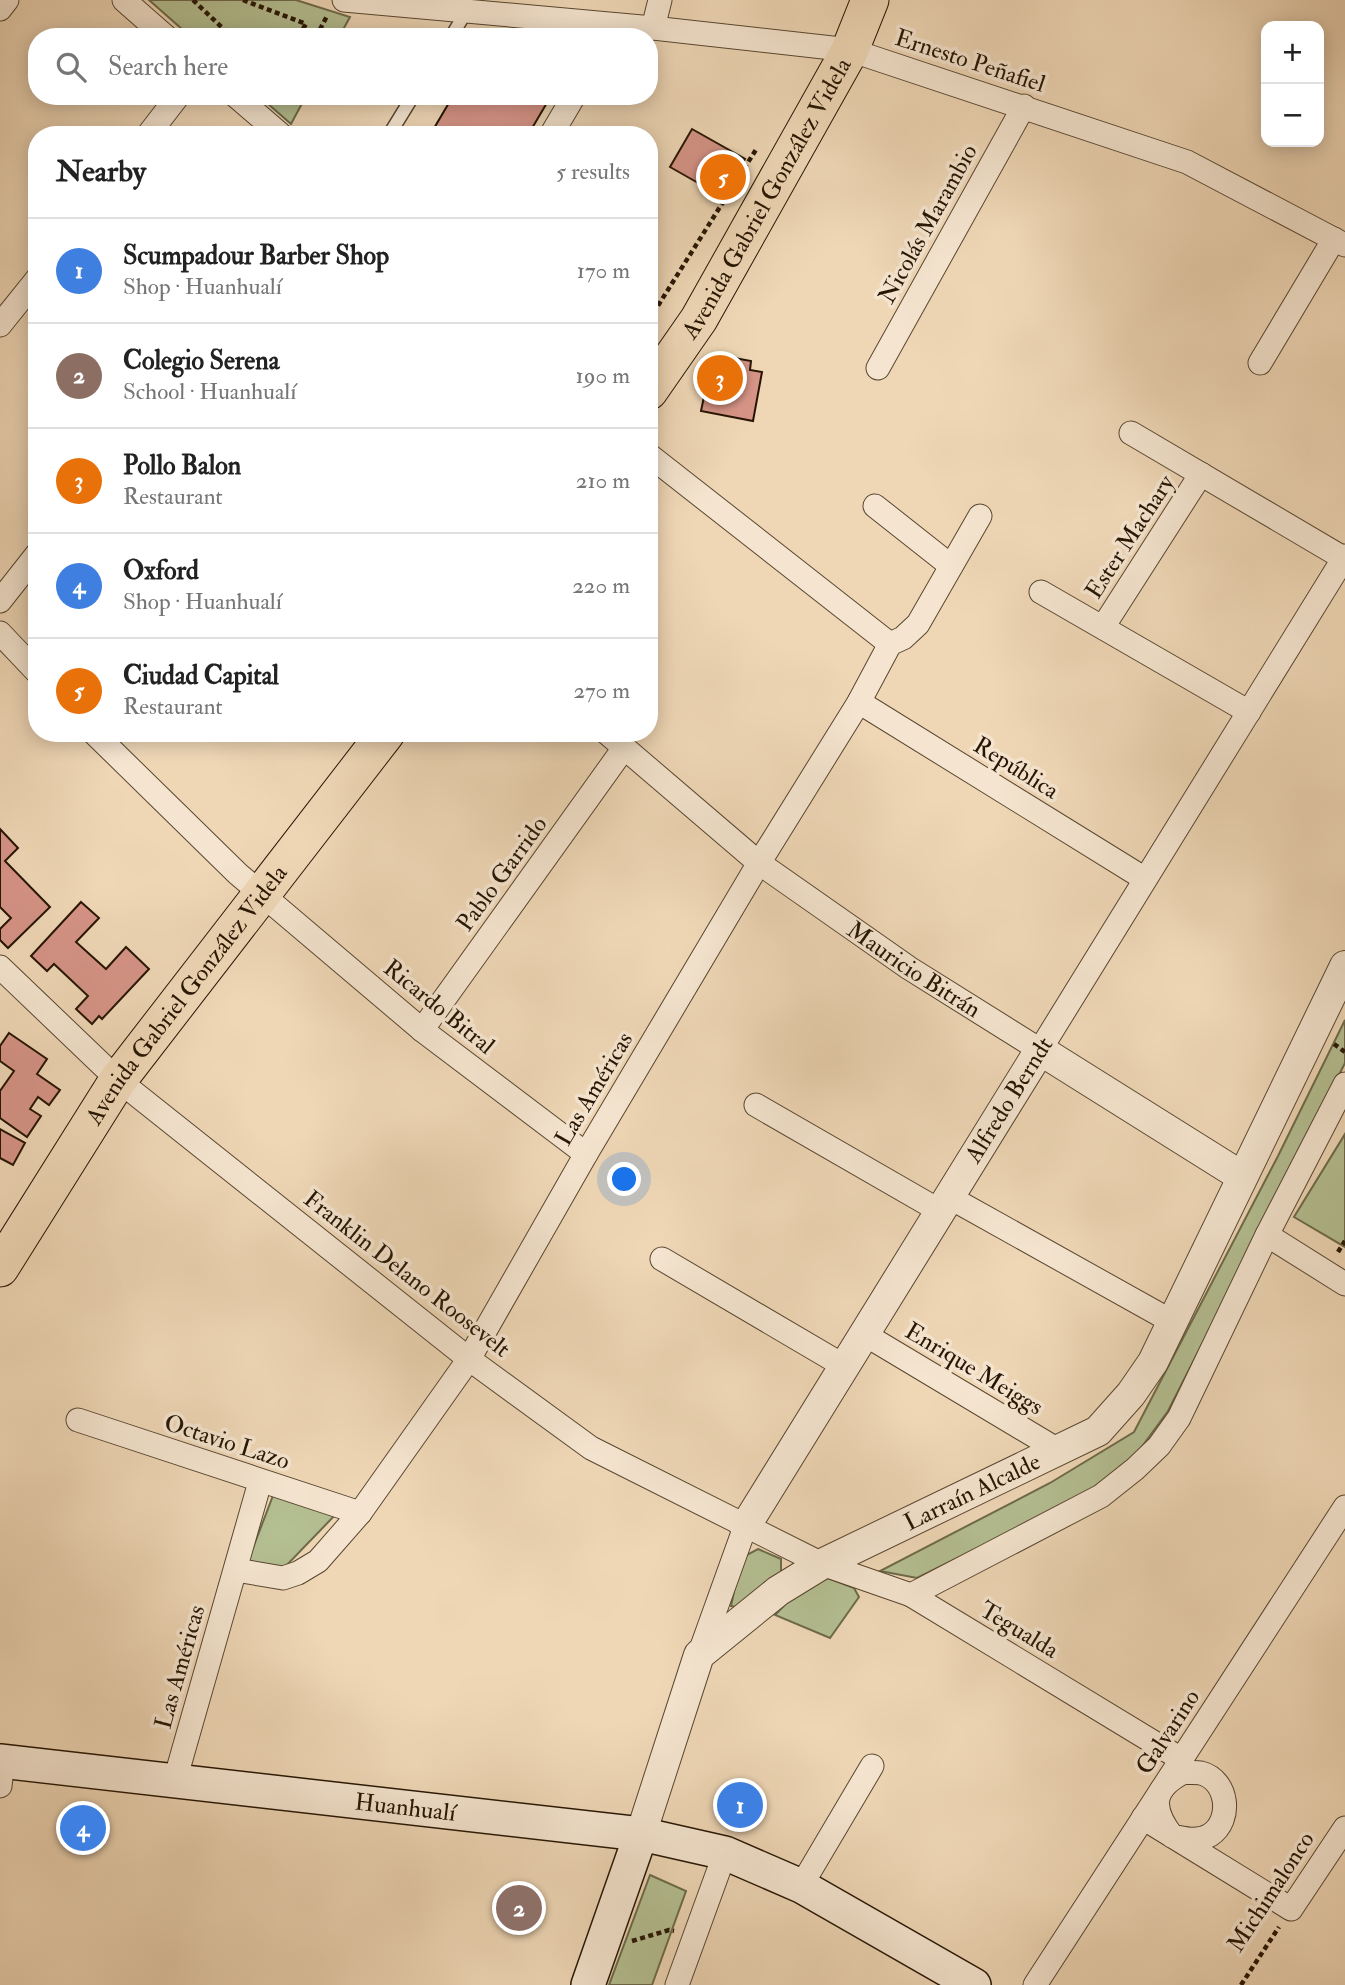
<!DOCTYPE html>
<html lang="en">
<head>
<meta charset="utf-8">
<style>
	body { margin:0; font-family:"IM FELL Double Pica",serif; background:#f6f6f6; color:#222 }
	.controls { position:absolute; right:21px; top:21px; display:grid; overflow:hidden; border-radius:14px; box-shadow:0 4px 18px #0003 }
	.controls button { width:63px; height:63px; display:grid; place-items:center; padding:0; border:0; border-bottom:2px solid #e0e0e0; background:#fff; color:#222; font:35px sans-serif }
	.you { position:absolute; left:625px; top:1180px; width:24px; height:24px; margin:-18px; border:5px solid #fff; border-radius:50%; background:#1a73e8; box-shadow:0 0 0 10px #1a73e833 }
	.badge { display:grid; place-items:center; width:46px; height:46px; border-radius:50%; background:#1a73e8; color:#fff; font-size:23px; font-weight:700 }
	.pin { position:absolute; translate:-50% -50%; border:4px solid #fff; box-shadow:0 2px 7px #0006 }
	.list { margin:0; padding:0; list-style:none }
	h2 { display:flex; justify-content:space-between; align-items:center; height:91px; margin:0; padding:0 28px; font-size:30px }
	h2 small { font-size:23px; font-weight:400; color:#767676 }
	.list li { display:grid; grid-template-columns:46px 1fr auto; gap:21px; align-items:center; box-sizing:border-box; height:105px; padding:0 28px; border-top:2px solid #e0e0e0 }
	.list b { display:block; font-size:26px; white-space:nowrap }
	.list p { margin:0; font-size:23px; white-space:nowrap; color:#767676 }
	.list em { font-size:23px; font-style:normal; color:#767676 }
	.icon { flex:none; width:38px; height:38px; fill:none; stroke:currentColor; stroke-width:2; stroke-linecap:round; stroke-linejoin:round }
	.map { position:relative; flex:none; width:1345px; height:1985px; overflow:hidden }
	.search { position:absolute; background:#fff; box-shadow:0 4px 18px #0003; left:28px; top:28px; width:630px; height:77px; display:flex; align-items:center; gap:18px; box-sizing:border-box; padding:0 24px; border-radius:28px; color:#767676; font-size:26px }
	.panel { position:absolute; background:#fff; box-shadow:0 4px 18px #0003; left:28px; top:126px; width:630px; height:616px; border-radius:28px }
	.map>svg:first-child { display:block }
</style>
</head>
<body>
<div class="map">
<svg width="1345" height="1985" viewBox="0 0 1345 1985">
	<rect width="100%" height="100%" fill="#efd7b6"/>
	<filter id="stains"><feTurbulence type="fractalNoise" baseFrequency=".00286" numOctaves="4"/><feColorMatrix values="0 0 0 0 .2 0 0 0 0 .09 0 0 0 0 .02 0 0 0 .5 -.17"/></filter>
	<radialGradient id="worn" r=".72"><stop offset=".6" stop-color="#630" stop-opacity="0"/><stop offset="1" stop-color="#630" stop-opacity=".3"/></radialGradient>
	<path fill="#b4bf92" stroke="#6d6a4a" stroke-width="2" d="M149,0h147l54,17 -11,20h-148z
		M259,96h47l-15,28z
		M1345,1020v43l-177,348 -30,41 -52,42 -169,84 -37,-7 170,-88 84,-51 144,-276z
		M1345,1134v113l-51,-30z
		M274,1493l63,20 -53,55 -36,-7z
		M758,1549l23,10v21l-41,28 -9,-2 10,-48z
		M825,1577l29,11 5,9 -29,41 -55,-23 20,-21z
		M650,1875l36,16 -34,94h-43z"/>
	<path fill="#d69487" stroke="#261503" stroke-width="2" d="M453,96h98l-23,39h-98z
		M692,129l53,30 -12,22 -17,-9 -9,16 -37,-21z
		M713,354l38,7 -1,9 12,2 -9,49 -52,-10z
		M0,829l18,19 -13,13 45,46 -42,41 -8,-8v-11l11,-11 -11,-11z
		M81,902l18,16 -23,24 30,27 20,-22 23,22 -47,50 -3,-3 -7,8 -16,-15 12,-13 -34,-32 -7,7 -16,-15z
		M9,1033l38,26 -10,15 23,16 -11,15 -11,-8 -8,12 11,7 -14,21 -27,-19v-27l14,-20 -14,-10v-15z
		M0,1129l25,14 -12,22 -13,-7z"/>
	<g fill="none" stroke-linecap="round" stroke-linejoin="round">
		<g stroke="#584630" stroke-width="15">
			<path id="service" d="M451,37l15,-25
				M389,135l24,-39"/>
		</g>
		<g stroke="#584630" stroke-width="25">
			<g id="minor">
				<path d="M124,0l42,37"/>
				<path d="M344,0l309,28 197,22 337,112 158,83"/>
				<path d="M0,9l7,-9"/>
				<path d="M653,28l7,-28"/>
				<path d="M236,96l45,39"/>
				<path d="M148,135l30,-39"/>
				<path d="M551,135l23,-39"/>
				<path d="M0,325l37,-46"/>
				<path d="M1260,363l74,-124"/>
				<path d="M878,368l146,-262"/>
				<path d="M1131,433l214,126"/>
				<path d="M649,455l241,189"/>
				<path d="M875,506l76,60"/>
				<path d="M1041,592l208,120"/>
				<path d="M0,601l37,-47"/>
				<path d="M1103,627l98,-153"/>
				<path d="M0,633l37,39"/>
				<path d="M859,702l286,177"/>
				<path d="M94,733l144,141 184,156 164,124"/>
				<path id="s1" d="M607,733l152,130 150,105 131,82 305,-494"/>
				<path d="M0,967l118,113 351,279 122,89 231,116 89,31 270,164"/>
				<path d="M422,1030l202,-282"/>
				<path d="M756,1105l184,106"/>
				<path d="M949,1197l222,124"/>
				<path d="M1267,1235l78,49"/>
				<path d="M662,1259l182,107"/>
				<path d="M864,1334l194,116"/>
				<path d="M78,1420l282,93"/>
				<path d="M236,1570l47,8 15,-5 20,-12 42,-48 109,-154 117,-205 173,-291 100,-161 31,-58 13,-6 15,-14 62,-108"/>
				<path d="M911,1595l190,-99 34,-27 24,-23 20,-28 88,-183 78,-151"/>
				<path d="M699,1655l46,-128"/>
				<path d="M1184,1772c5,1 12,0 17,1 27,7 32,47 9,62 -12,7 -26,4 -38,1 -21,-28 -21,-47 12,-64z"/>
				<path d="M175,1780l85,-298"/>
				<path d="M0,1786l3,-24"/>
				<path d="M1143,1818l148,91 54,-81"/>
				<path d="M801,1886l71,-120"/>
				<path d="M677,1985l48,-132"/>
				<path d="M1035,1985l310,-478"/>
			</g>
		</g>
		<g stroke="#584630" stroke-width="32">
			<g id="tertiary">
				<path d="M745,1527l295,-477 201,126"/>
				<path id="s2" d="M641,1834l58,-179 79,-64 44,-27 276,-133 33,-37 22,-32 192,-396"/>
			</g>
		</g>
		<g stroke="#261503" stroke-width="36">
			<g id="secondary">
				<path id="s3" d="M0,1761l641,73 84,19 76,33 173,99"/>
				<path d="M588,1985l53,-151"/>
			</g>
		</g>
		<g stroke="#261503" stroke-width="39">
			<g id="primary">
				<path id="s4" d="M649,391l50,-72 151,-269 20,-50"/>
				<path id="s5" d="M0,1268l118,-188 268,-347"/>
			</g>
		</g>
		<path stroke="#261503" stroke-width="4.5" stroke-dasharray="5 3.5" stroke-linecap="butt" d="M193,0l39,37
			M243,0l63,24 -8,13
			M316,37l11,-21
			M649,320l108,-172
			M1334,1044l11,8
			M1338,1252l7,-11
			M632,1941l37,-11 5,1
			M1241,1985l38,-58"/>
		<use href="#service" stroke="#f5e5d0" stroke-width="12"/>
		<use href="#minor" stroke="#f5e5d0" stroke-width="23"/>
		<use href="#tertiary" stroke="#f5e5d0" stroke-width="30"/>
		<use href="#secondary" stroke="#f5e5d0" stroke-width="33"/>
		<use href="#primary" stroke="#efd7b6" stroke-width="37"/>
	</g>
	<g text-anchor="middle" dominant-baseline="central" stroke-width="7" stroke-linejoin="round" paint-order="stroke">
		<g font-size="24" fill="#261503" stroke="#f5e5d0">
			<text transform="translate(970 61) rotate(18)">Ernesto Peñafiel</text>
			<text stroke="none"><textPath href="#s4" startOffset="226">Avenida Gabriel González Videla</textPath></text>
			<text transform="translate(928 224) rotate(-61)">Nicolás Marambio</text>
			<text transform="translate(1130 537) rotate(-57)">Ester Machary</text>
			<text transform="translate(1016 768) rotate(32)">República</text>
			<text transform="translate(502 874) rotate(-54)">Pablo Garrido</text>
			<text stroke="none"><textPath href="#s1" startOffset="388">Mauricio Bitrán</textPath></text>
			<text stroke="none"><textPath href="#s5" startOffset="331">Avenida Gabriel González Videla</textPath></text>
			<text transform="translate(439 1007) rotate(39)">Ricardo Bitral</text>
			<text transform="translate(594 1089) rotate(-59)">Las Américas</text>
			<text transform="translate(1009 1100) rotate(-58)">Alfredo Berndt</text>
			<text transform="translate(407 1274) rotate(38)">Franklin Delano Roosevelt</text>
			<text transform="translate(974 1369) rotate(31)">Enrique Meiggs</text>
			<text transform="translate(227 1442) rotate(18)">Octavio Lazo</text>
			<text stroke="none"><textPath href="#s2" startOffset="508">Larraín Alcalde</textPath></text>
			<text transform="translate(1019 1630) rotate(31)">Tegualda</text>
			<text transform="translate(180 1667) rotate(-74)">Las Américas</text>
			<text transform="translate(1168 1732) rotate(-57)">Galvarino</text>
			<text stroke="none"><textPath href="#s3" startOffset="408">Huanhualí</textPath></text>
			<text transform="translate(1271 1892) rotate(-57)">Michimalonco</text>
		</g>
	</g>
	<rect width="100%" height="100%" filter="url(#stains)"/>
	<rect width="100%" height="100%" fill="url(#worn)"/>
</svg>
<div class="controls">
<button>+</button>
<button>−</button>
</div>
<div class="you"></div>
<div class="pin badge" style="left:740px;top:1805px;background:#3f7fe0">1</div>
<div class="pin badge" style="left:519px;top:1908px;background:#8d6e63">2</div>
<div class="pin badge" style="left:720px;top:378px;background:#e8710a">3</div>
<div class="pin badge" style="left:83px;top:1828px;background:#3f7fe0">4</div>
<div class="pin badge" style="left:723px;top:177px;background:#e8710a">5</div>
<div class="search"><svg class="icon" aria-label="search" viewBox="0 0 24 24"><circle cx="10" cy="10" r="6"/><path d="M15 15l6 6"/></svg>Search here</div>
<section class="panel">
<h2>Nearby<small>5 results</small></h2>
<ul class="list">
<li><span class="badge" style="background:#3f7fe0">1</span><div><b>Scumpadour Barber Shop</b><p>Shop · Huanhualí</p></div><em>170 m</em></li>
<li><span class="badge" style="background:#8d6e63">2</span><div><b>Colegio Serena</b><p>School · Huanhualí</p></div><em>190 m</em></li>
<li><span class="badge" style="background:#e8710a">3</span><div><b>Pollo Balon</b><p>Restaurant</p></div><em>210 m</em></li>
<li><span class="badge" style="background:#3f7fe0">4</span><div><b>Oxford</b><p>Shop · Huanhualí</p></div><em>220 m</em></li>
<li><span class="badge" style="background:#e8710a">5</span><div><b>Ciudad Capital</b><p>Restaurant</p></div><em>270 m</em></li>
</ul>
</section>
</div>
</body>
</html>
